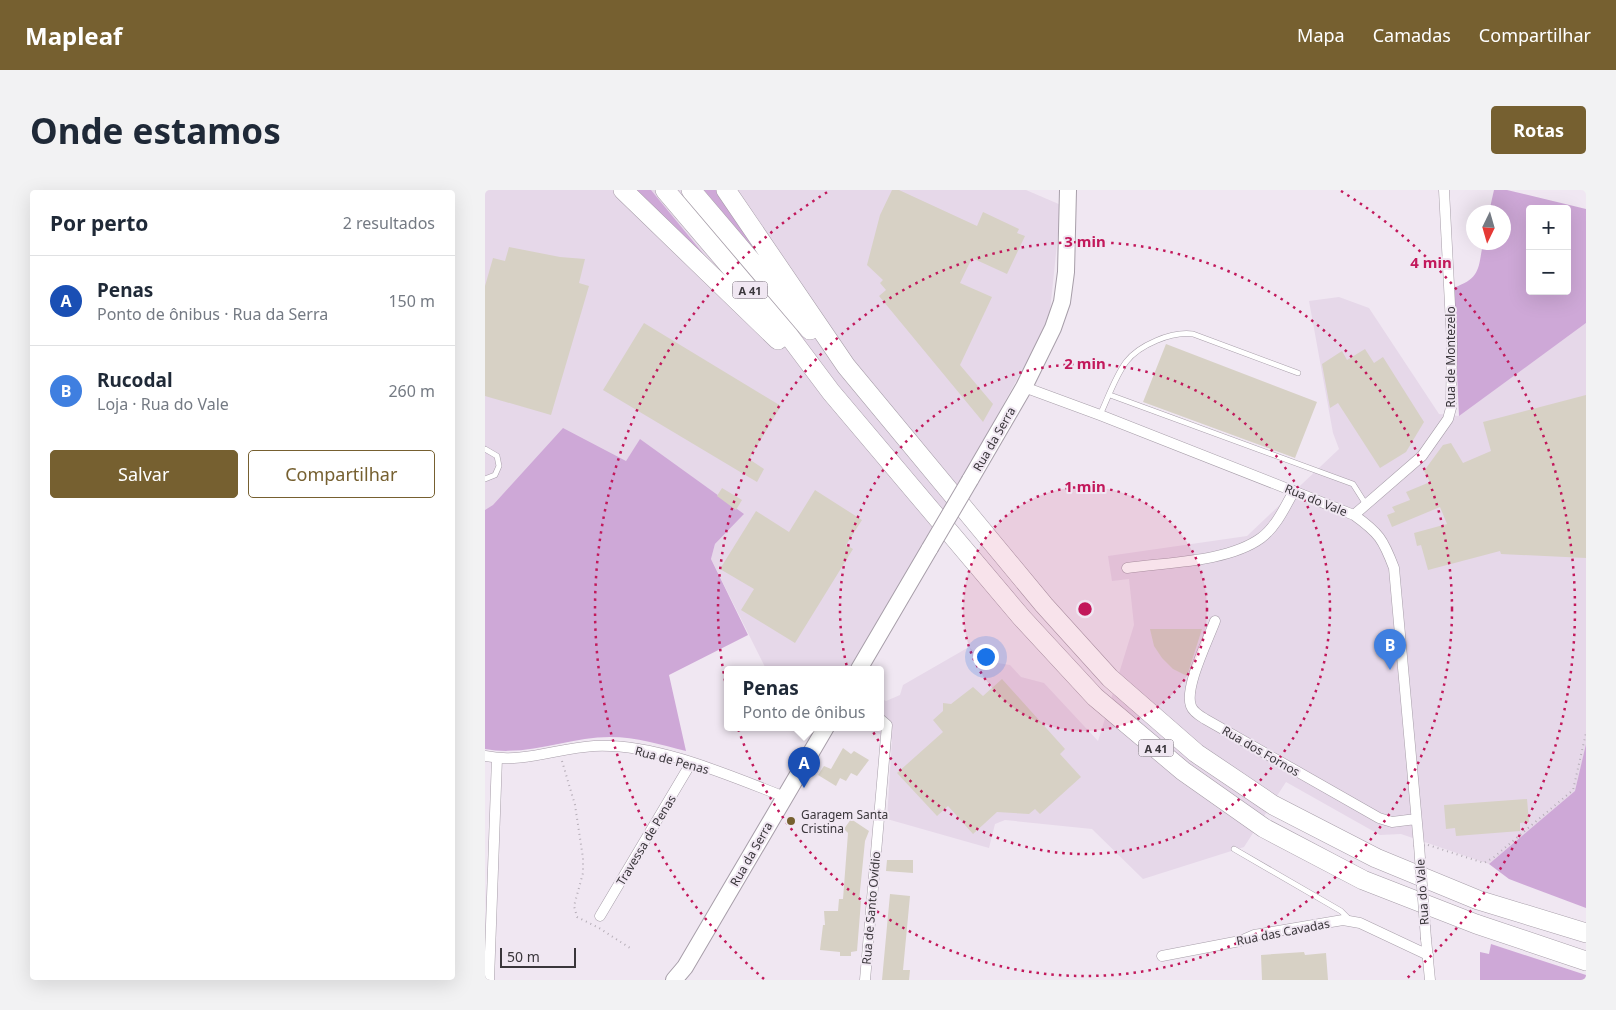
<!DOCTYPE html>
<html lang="pt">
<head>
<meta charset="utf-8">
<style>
	body { margin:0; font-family:"Noto Sans",sans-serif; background:#f2f2f3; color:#1f2937 }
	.controls { position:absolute; right:15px; top:15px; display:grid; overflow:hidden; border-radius:5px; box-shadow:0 5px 20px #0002 }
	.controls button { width:45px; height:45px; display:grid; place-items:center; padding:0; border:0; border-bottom:1px solid #e0e1e3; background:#fff; color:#1f2937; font:25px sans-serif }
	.compass { position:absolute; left:981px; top:15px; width:45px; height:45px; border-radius:50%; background:#fff; box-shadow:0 5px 20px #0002; rotate:185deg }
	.scale { position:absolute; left:15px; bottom:12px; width:76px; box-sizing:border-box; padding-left:5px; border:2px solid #3a363b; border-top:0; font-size:14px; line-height:18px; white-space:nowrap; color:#3a363b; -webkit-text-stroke:4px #f0e7f2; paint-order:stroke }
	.you { position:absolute; left:500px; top:466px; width:18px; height:18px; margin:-12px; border:4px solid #fff; border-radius:50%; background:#1a73e8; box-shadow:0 0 0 8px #1a73e833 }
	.badge { display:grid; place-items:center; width:32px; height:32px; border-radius:50%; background:#766030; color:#fff; font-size:16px; font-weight:700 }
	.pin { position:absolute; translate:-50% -41px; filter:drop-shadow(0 1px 2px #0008) }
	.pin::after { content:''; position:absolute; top:26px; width:18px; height:15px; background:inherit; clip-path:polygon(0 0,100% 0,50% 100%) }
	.popup { position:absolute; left:239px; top:476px; width:160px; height:65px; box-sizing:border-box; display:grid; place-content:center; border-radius:5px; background:#fff; filter:drop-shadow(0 1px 4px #0005); font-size:16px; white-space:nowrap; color:#747a83 }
	.popup b { font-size:19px; color:#1f2937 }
	.popup::after { content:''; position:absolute; left:50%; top:100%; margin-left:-10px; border:10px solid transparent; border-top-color:#fff }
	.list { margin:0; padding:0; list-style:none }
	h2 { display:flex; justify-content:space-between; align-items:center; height:65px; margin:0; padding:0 20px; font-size:21px }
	h2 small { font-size:16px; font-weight:400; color:#747a83 }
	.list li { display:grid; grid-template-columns:32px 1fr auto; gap:15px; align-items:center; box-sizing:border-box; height:90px; padding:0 20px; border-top:1px solid #e0e1e3 }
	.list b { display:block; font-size:19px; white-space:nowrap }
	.list p { margin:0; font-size:16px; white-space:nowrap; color:#747a83 }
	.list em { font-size:16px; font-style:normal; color:#747a83 }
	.actions { display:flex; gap:10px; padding:15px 20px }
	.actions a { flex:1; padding:11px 0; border:1px solid #766030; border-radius:5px; text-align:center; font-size:18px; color:#766030 }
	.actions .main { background:#766030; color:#fff }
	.map { position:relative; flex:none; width:1101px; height:790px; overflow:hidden; border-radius:5px }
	header { display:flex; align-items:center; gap:30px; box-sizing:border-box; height:70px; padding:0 25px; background:#766030; color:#fff }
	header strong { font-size:24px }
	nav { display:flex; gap:28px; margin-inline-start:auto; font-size:18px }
	.intro { display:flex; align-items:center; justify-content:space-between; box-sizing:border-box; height:120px; padding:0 30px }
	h1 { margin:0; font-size:35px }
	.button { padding:12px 22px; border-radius:5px; background:#766030; color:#fff; font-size:18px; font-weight:700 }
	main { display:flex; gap:30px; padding:0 30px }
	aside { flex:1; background:#fff; border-radius:5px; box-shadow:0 5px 20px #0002 }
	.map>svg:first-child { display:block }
</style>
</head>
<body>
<header>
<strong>Mapleaf</strong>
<nav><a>Mapa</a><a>Camadas</a><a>Compartilhar</a></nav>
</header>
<div class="intro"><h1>Onde estamos</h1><a class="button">Rotas</a></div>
<main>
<aside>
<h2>Por perto<small>2 resultados</small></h2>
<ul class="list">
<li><span class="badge" style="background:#1a4fb4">A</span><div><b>Penas</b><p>Ponto de ônibus · Rua da Serra</p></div><em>150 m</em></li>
<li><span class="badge" style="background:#3f7fe0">B</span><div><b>Rucodal</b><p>Loja · Rua do Vale</p></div><em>260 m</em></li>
</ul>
<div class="actions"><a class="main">Salvar</a><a>Compartilhar</a></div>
</aside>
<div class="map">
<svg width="1101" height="790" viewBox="0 0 1101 790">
	<rect width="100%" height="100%" fill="#f0e7f2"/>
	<path fill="#e6d8e9" d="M0,0h541l35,15 -12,116 -80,146 -118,202h-85l-55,-110 4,-15 28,-29 -103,-75 -14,21 -141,49z
		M854,107l30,11 70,106 19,2 128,-93v421l-10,47 -87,73 -88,-30 -21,1 -94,-53 -42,65 -101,32 -51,-50 -87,-9 -10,4 -6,24 -102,-29 5,-80 -29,-12h17v-29l6,3 14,-6 3,-10 66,-38 17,14 24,4 11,12 23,6 54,58 36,-116 -5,-46 -17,2 -4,-25 139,-20 92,-87 -6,-16 -24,-132z"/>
	<path fill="#cea8d7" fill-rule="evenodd" d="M147,0h19l64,78z
		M219,0h15l55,84z
		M1009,0h13l79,19v114l-127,93 -6,-128c28,-10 25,-19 30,-45l20,-1v-30h-14zM1045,19h37v82h-37z
		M78,238l63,33 14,-22 104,75 -29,30 -4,15 37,76 -79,40 17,76c-24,-6 -50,-14 -76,-14 -41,0 -83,20 -125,12v-239l8,-5z
		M1101,554v164l-77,-29 -20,-15 86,-73z
		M1006,754l95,31v5h-106v-28l9,2z"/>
	<path fill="#d7d1c5" d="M407,0h7l78,36 6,-14 36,17 -2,4 8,3 -18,38 -35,-16 -12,25 32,14 -32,68 33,39 -10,18 -104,-126 7,-6 -6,-7 3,-3 -16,-15 13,-50z
		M24,57l51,10 25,2 -6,24 10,3 -38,129 -66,-19v-110l8,-28 12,3z
		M159,133l137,83 -32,53 15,10 -7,13 -154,-92z
		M681,154l151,58 -22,56 -152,-56z
		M880,159l9,14 9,-6 41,65 -18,30 -26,16 -42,-65 -8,5 -8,-44 20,-13 5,9z
		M1101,205v163l-85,-4 -1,-3 -72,19 -7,-25 -4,1 -3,-13 33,-9 -7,-17 -48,20 -5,-12 8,-3 -3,-5 18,-7 -4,-8 24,-10 -6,-11 19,-26 8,-2 12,20 28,-12 -8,-29z
		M237,298l20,12 -6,10 -19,-14z
		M330,300l47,30 -16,25 7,4 -58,94 -54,-33 13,-21 -34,-20 36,-58 33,21z
		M665,439h52l-15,47 -14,-7 -11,-11 -8,-12z
		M517,489l63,70 -5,5 21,23 -41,37 -5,-5 -6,5 -32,-2 -24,22 -25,-28 -11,10 -40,-43 46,-41 -10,-12 10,-9v-8l8,1 22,-17 10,9z
		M358,558l8,6 3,-3 15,9 -12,16 -6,-3 -5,8 -6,-3 -4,8 -18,-11 6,-9 7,3z
		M1042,609l2,23 -9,1v8l-64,5 -1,-8 -9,1 -2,-24z
		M366,629l18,12 -4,10 -6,60h2l-4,50 -6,1v4h-11v-4l-20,-2 3,-25h2l-1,-14h14l1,-12h4l5,-66 -4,-4z
		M402,670h26v13l-27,-2z
		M405,704l20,2 -7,74h7l-1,10h-27z
		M819,762l1,3 21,-2 2,27h-66l-1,-25z"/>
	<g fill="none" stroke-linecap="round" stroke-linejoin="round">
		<g stroke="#a79ea9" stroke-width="6">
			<path id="service" d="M625,205l243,89 12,19
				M615,225c8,-17 15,-38 26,-53 13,-17 46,-31 67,-28l105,39
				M0,259l12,7 2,10 -4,9 -10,4
				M749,659l107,62 8,8"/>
		</g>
		<g stroke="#a79ea9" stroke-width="11">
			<path id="minor" d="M539,197l76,28 254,100c25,18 29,24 40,53l25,277
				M869,325l68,-59 26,-37 3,-11 1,-65 -8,-153
				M642,378c41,-6 101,-6 134,-30 15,-11 24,-31 33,-47
				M730,431c-7,19 -31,67 -24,85 2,6 9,10 14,13l174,99 13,4 24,-3
				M0,566c37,8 73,-8 109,-10 62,-3 134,29 191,51
				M115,726l91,-153
				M941,749l4,41
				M677,766l78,-15 14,-6 89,-15 17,3 68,32
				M4,790l8,-222
				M380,790l22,-255 -7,-6"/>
		</g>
		<g stroke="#a79ea9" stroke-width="18">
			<path id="primary" d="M485,290l54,-93 29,-59 9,-26 4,-30 2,-82
				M374,479l71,-121
				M189,790l11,-13 141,-240"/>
		</g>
		<g stroke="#a79ea9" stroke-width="20">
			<path id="motorway" d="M138,0l155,150
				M180,0l124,146 42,56 191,226 73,79 88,74 81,57 99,52 113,44 110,37
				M206,0l119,140
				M241,0l120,176 198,239 66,73 86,75 77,52 103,53 102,42 108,33"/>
		</g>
		<path stroke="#b5adb7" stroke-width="2" stroke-dasharray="1 4" stroke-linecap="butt" d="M77,571l13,44 8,53v15l-9,33 3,11 22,11 31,20
			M943,655l56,18 10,-6 79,-67 13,-57"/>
		<use href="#service" stroke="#fff" stroke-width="5"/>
		<use href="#minor" stroke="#fff" stroke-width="10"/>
		<use href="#primary" stroke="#fff" stroke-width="16"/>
		<use href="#motorway" stroke="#fff" stroke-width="19"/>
		<g stroke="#a79ea9" stroke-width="11" stroke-linecap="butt">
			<path id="minor-bridge" d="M934,655l7,94"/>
		</g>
		<g stroke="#a79ea9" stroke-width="18" stroke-linecap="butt">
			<path id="primary-bridge" d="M445,358l40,-68"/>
		</g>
		<use href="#minor-bridge" stroke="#fff" stroke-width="10"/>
		<use href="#primary-bridge" stroke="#fff" stroke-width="16"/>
	</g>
	<circle cx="600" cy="419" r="122" fill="#c2185b" fill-opacity=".12"/>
	<g fill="none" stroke="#c2185b" stroke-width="2.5" stroke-dasharray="2.5 5">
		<circle cx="600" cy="419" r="122"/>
		<circle cx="600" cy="419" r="245"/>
		<circle cx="600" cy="419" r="367"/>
		<path d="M279 789A490 490 0 0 1 344 1M856 1A490 490 0 0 1 921 789"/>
	</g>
	<circle fill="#766030" stroke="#f0e7f2" stroke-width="2" cx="306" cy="631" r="5"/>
	<g text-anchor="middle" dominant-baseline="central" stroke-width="4" stroke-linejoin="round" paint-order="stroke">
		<g fill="#f0e7f2" stroke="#716b72" stroke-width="1">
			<rect x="247.5" y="91.5" width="35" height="17" rx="4"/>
			<rect x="653.5" y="549.5" width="35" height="17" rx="4"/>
		</g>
		<g font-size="11" font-weight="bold" fill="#3a363b">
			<text x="265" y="100">A 41</text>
			<text x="671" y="558">A 41</text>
		</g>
		<g font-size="12" fill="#3a363b" stroke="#f0e7f2">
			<text transform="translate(965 167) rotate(-90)">Rua de Montezelo</text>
			<text transform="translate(509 249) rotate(-60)">Rua da Serra</text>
			<text transform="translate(831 310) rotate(22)">Rua do Vale</text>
			<text transform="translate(776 561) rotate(30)">Rua dos Fornos</text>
			<text transform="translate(187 570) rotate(15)">Rua de Penas</text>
			<text transform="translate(161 650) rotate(-59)">Travessa de Penas</text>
			<text transform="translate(266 664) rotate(-60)">Rua da Serra</text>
			<text transform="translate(937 702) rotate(-94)">Rua do Vale</text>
			<text transform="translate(386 718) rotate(-85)">Rua de Santo Ovídio</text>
			<text transform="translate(798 742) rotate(-11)">Rua das Cavadas</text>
		</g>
		<g font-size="12" fill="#3a363b" stroke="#f0e7f2" text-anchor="start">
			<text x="316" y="624">Garagem Santa<tspan x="316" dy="14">Cristina</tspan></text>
		</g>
	</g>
	<circle cx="600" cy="419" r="8" fill="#c2185b" stroke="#f0e7f2" stroke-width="2.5"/>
	<g font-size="15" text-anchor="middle" font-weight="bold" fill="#c2185b" stroke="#f0e7f2" stroke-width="4" stroke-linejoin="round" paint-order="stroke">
		<text x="600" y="57">3 min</text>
		<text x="946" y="78">4 min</text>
		<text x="600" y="179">2 min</text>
		<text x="600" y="302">1 min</text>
	</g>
</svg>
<div class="controls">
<button>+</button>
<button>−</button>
</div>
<svg class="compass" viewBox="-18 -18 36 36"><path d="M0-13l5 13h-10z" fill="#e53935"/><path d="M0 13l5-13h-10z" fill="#747a83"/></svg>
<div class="scale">50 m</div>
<div class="you"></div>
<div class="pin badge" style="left:319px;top:598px;background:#1a4fb4">A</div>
<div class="popup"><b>Penas</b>Ponto de ônibus</div>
<div class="pin badge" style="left:905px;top:480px;background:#3f7fe0">B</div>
</div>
</main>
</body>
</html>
